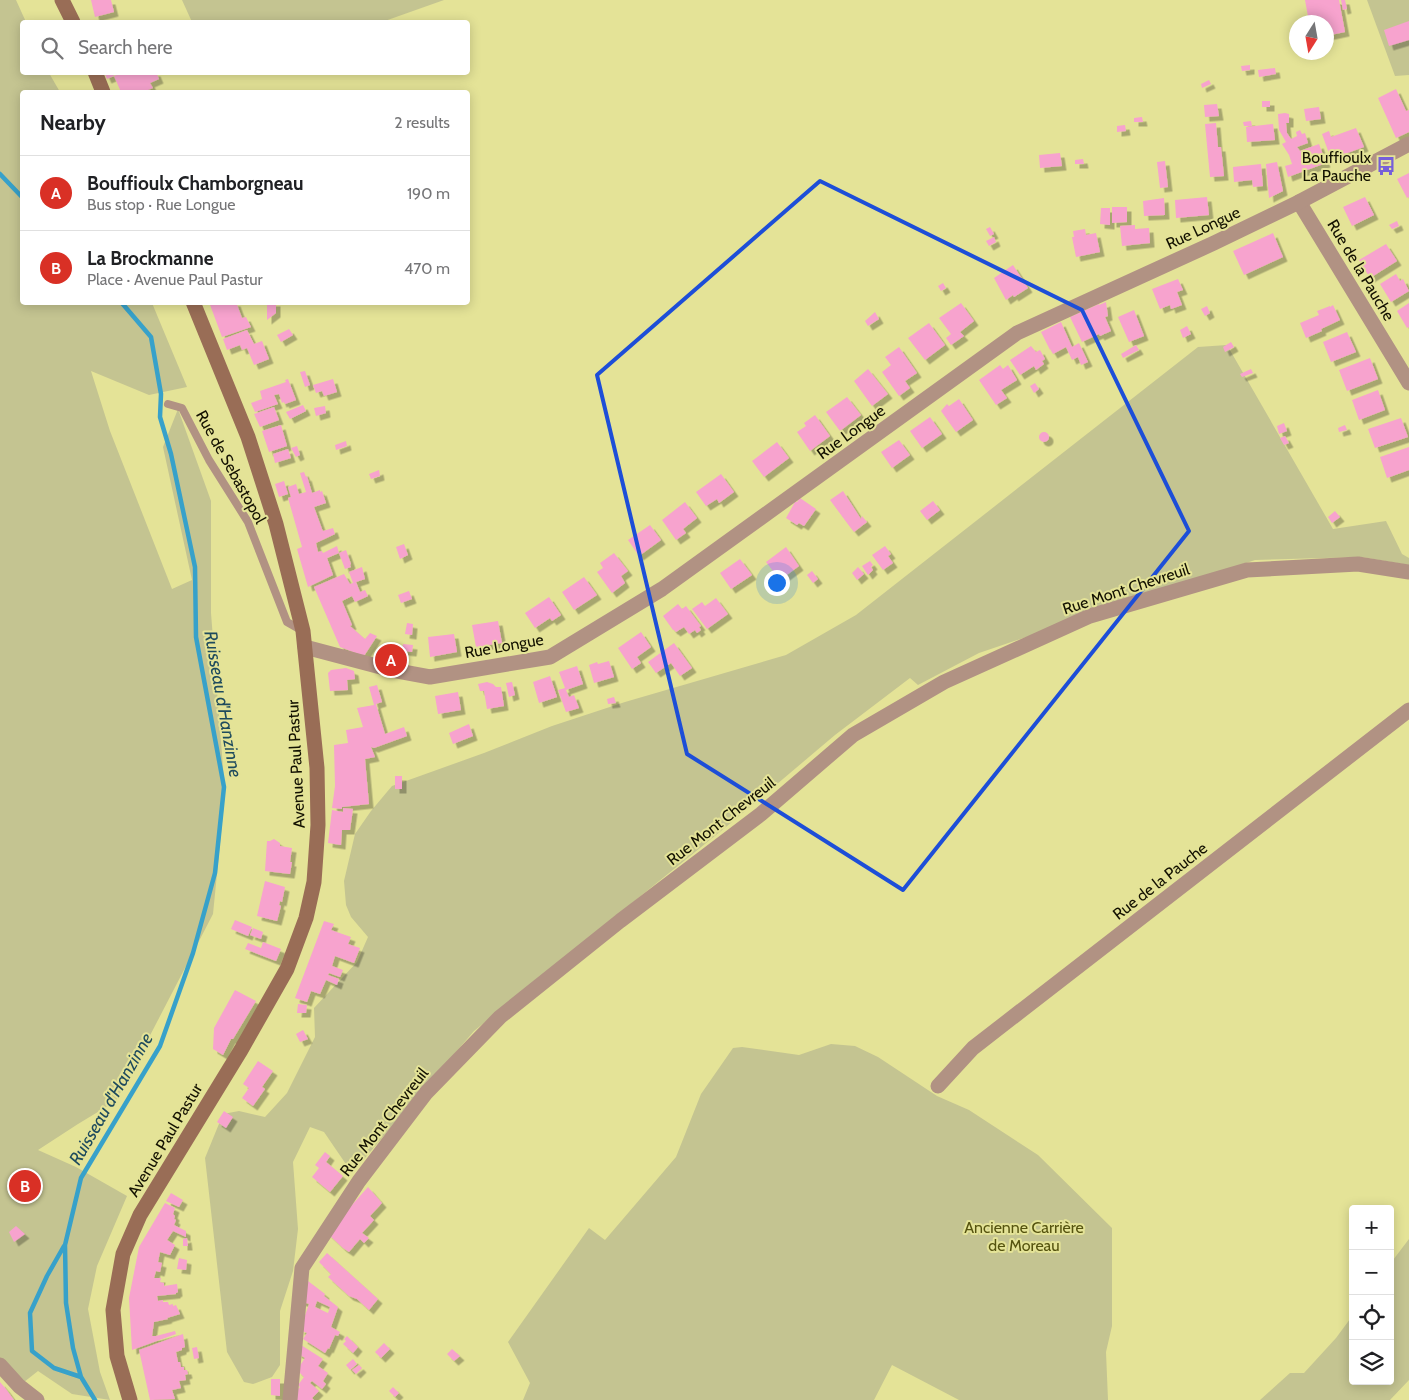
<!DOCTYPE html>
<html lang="en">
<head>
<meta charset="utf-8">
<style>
	body { margin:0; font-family:Cabin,sans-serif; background:#f6f6f6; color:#202124 }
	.controls { position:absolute; right:15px; bottom:15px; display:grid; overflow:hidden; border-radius:5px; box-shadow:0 2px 12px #0003 }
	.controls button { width:45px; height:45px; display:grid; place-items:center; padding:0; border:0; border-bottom:1px solid #e0e0e0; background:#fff; color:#202124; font:25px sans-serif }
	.compass { position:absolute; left:1289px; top:15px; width:45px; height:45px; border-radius:50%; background:#fff; box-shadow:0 2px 12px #0003; rotate:191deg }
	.you { position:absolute; left:776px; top:582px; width:18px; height:18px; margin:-12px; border:4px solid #fff; border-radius:50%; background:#1a73e8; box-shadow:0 0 0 8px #1a73e833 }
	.badge { display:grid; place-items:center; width:32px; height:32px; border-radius:50%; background:#d93025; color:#fff; font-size:16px; font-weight:700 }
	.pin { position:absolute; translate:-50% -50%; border:2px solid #fff; box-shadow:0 1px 5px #0006 }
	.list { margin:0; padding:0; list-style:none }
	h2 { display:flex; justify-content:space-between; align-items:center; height:65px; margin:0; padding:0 20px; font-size:21px }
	h2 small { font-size:16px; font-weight:400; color:#757577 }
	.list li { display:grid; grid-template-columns:32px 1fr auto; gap:15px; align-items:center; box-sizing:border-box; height:75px; padding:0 20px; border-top:1px solid #e0e0e0 }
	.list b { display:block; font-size:19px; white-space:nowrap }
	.list p { margin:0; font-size:16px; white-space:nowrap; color:#757577 }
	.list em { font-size:16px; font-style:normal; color:#757577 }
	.icon { flex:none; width:28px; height:28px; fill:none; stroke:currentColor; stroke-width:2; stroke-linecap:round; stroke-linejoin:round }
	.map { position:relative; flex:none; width:1409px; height:1400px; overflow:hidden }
	.search { position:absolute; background:#fff; box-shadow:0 2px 12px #0003; left:20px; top:20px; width:450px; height:55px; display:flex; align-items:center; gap:12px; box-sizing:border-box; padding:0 18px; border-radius:5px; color:#757577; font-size:19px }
	.panel { position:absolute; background:#fff; box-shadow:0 2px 12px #0003; left:20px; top:90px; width:450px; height:215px; border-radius:5px }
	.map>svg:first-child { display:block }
</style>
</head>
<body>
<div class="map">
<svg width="1409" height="1400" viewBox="0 0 1409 1400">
	<defs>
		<filter id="shadow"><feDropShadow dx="4.5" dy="4.5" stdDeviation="0" flood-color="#0004"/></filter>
	</defs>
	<rect width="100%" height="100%" fill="#e4e397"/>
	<path fill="#c4c491" d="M0,0h16l10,22h-4v50l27,1 11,19h-38v210l130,1 35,84 -38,8 -58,-24 19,60 62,158 20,-9 -29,-133 15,-38 33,92v112l14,180 -12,121 -97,187 -38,23 -40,26 38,17 51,29 -30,70 -9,43 12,63 10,28 -38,-6 -34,-23 -19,15 -19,-21z
		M182,0h262l-62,22h-190z
		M1367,0h42v75l-14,1z
		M1227,345l106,184 53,-8 16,33 7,4v7l-47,-8 -107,3 -276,93 -61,32 -8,-7 -75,57 -103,87 -258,209 -122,142 -28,-41 -14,-5 -17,35 5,67 -5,42 -13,40v54l-8,12 -19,7 -9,-2 -17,-30 -22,-194 18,-44 16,-3 26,6 22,-24 28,-56 -1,-29 43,-46 11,-25 -17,-20 -5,-12 -2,-24 11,-47 16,-23 21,-25 92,-33 68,-27 73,-24 161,-47 70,-40 342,-268z
		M831,1044l24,2 23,11 59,39 32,14 69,45 74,73v98l-6,26 2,48h-149l-67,-35 -18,35h-351l7,-17 -22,-41 81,-114 16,12 71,-83 25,-63 32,-46 9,-1 57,8z
		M1409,1239v141l-19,20h-130l30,-27h14l32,-35 17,-23v66h37v-117z"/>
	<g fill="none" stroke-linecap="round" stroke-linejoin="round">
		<path stroke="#37a1ca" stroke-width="4.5" d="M0,174l22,23
			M64,1246l-17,30 -17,37 2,38 22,17 27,9
			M95,1400l-14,-23 -8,-29 -7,-45 -1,-58 16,-67 79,-132 33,-93 22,-80 9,-86 -28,-150 -1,-70 -24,-113 -11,-37 1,-23 -10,-57 -30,-35"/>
	</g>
	<path fill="#f7a3ce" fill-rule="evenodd" filter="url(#shadow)" d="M91,0h20l3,12 -19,5z
		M1305,0h34l6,32 -19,4v-14h-17z
		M1341,0h4l2,9 -4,1z
		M1409,21v19l-20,6 -5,-16z
		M1250,65v5l-8,1 -1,-5z
		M1275,68l1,6 -17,3 -1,-7z
		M104,72h9l1,4 -7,3z
		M124,72h32l3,7 -9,4 3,5 -10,4h-22l-7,-16z
		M1209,80l2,4 -9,4 -1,-4z
		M1396,89l10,22 3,-1v22l-13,6 -18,-40z
		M1262,101h8v6h-8z
		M1217,104l2,12 -14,1 -1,-12z
		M1319,107l2,12 -15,2 -2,-12z
		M1285,113l4,1v9h-3l1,10 4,6 6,-3 -1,-4 4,-2 2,4 3,-1 3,10 -11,4 3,4 19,-7 7,19 -38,14 -3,-11 7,-2 -3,-9 -7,-11 4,-2 -7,-12 -1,-16z
		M1142,117l1,5h-9v-4z
		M1251,121l1,5h-8l-1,-4z
		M1216,123l2,24h3l3,29 -14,1 -5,-53z
		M1273,124l2,16 -28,2 -1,-15z
		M1125,125l1,6 -9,1v-6z
		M1356,128l8,19 -33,12 -9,-25 7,-3 2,6z
		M1060,153l2,13 -22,2 -1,-13z
		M1083,159l1,5h-9v-4z
		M1165,161l3,26 -8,1 -3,-26z
		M1277,162l6,29 -14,7 -3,-34z
		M1261,164l2,22 -10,1 -1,-7 -18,2 -1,-15z
		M1409,173v24l-2,1 -10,-19z
		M1207,197l2,18 -33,3 -1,-18z
		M1365,197l9,18 -22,11 -9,-19z
		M1164,198l1,17 -21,1 -1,-15z
		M1112,207h15v15l-15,1z
		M1101,208h9v17l-10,-1z
		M1397,221l2,5 -7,3 -3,-4z
		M1135,225v4l14,-1 1,15 -28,3 -2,-20z
		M990,227l4,7 -4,2 -4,-7z
		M1085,229l1,6 10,-2 4,19 -24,5 -4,-20h2l-1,-6z
		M1273,233l10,24 -39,18 -11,-24z
		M994,237l2,5 -7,4 -3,-5z
		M1386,244l11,17 -27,17 -11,-18z
		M1013,265l15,23 -14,9 -1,-2 -7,5 -12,-22z
		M1396,274l4,7 3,-2 6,12 -18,11 -11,-18z
		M1178,279l5,11 -6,2 5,13 -11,4 -1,-4 -10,4 -8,-20z
		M943,283l3,5 -5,3 -3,-5z
		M209,302h27l6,16 4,-1 5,10 -29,10z
		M267,302h9v11l-9,7z
		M1106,302l2,14 -3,1 6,14 -11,5 -1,-2 -17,8 -12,-25 29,-13v1z
		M961,303l13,18 -14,11 4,4 -13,9 -5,-7 5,-4 -12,-16z
		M1409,303v24l-2,1 -10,-17z
		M1333,305l7,15 -19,9 1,2 -16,7 -6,-15 19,-8 -2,-4 13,-5v1z
		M1207,306l3,7 -5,3 -4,-7z
		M1134,310l10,26 -15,6 -11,-25z
		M875,312l4,7 -11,7 -3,-5z
		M1061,322l11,25 7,-4 9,19 -7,3 -3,-8 -6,3 -6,-13 -13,7 -3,-5v1l-9,-18z
		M929,323l16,22 -20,15 -17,-22z
		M1187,326l4,8 -8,4 -3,-8z
		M289,329l4,6 -12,7 -4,-7z
		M247,330l7,14 8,-3 7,18 -15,6 -7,-17 -5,2 -2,-5 -13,5 -4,-11z
		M1347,332l9,20 -25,10 -8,-20z
		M1231,342l3,5 -9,5 -2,-5z
		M1136,345l3,5 -16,8 -2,-4z
		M1031,346l5,6 4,-2 5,9 -3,2 2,3 -8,6 -2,-4 -14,9 -10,-15z
		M899,347l18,26 -12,8 5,7 -11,8 -17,-24 9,-7 -6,-8z
		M1370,358l8,21 -31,12 -8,-21z
		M1000,365l3,4 5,-4 9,15 -16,10 6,8 -11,7 -17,-25z
		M868,369l20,25 -16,12 -18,-25z
		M1251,369l2,4 -11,4 -2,-3z
		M305,371l5,14 -5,2 -5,-15z
		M288,379l8,21 -11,4 -1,-2 -2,1 -3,-9 -5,1 4,9 -23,8 -4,-9 11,-4 -2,-8 26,-9 -1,-2z
		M333,379l4,13 -13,4 -2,-5 -6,2 -3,-8z
		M1035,383l4,6 -5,4 -4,-7z
		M1378,390l7,20 -26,10 -7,-20z
		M847,397l14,18 -21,16 -14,-19z
		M959,399l14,21 -17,12 -15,-21 6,-7 2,2z
		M303,405l3,6 -16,8 -4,-7z
		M325,406l1,7 -10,3 -2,-8z
		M274,407l5,13 -19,7 -6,-13z
		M815,415l15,21 -20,15 -13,-19 9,-6 -2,-3z
		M930,417l12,17 -20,14 -12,-17z
		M1401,418l7,19 -33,11 -7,-19z
		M1284,423l3,8 -8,3 -2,-8z
		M281,425l6,21 -18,6 -7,-21z
		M1345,425l2,5 -8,2 -1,-4z
		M1039 437a5 5 0 1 1 10 0a5 5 0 1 1-10 0Z
		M1285,436l4,7 -5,2 -4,-7z
		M899,440l11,15 -18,13 -11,-16z
		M346,441l1,5 -11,4 -1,-5z
		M777,442l12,16 -25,19 -12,-16z
		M297,446l3,9 -4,2 -5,-9z
		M1409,447v23l-22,8 -7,-21z
		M288,449l3,9 -16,5 -2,-9z
		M379,470l1,6 -9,3 -2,-5z
		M304,472l2,5 1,-1 5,17 8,-3v2l2,-1 4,12 -12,4 8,22 1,2 10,-3 2,6 -19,9 2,9 4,-1 1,2 14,-7 2,7 7,-3 5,14 -1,1 1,2 -6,2 -6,-16 -12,5 6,17 -25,12 -11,-38 5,-2 -14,-49 3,-1 -3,-10 8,-3 3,10 7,-2 -6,-19z
		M721,474l13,18 -15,11 -2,-4 -11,7 -10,-14z
		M284,481l4,13 -9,3 -4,-13z
		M843,491l18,28 1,-3 5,6 -13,10 -4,-5 -20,-27z
		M800,498l16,11 -12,17 -5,-3 -2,2 -11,-7 9,-16h2z
		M933,501l7,9 -13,10 -7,-9z
		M685,502l12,16 -14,11 3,4 -10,7 -14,-20z
		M1335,511l5,6 -8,6 -4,-6z
		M650,525l11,15 -22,16 -11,-16z
		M404,544l4,11 -8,4 -4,-12z
		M885,546l6,8 -3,2 5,7 -10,7 -11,-15z
		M786,547l13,19 -19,14 -14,-18z
		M614,553l14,18 -7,5 4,7 -13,10 -15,-21 6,-4 -3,-5z
		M740,559l12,16 -21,14 -11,-16z
		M870,561l3,4 -2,2 2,3 -5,5 -6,-9z
		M362,567l3,12 -9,3 4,10 5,-2 3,6 -13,6 -3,-6 -10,5 10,24 -2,1 15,13 5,-6 7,3 -13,20 -24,-9 -26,-60 30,-13 6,10 3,-1 -4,-11z
		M858,567l6,7 -7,6 -5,-7z
		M812,571l6,8 -5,4 -6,-8z
		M584,577l13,18 -23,15 -12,-18z
		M409,591l3,8 -11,4 -3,-8z
		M549,597l12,18 -9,6 -2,-3 -15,10 -10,-15z
		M716,598l12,16 -21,15 -15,-20 10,-7 3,4z
		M678,604l4,5 4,-3 15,20 -2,1 2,3 -4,3 -2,-3 -6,4 -5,-7 -8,5 -2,-2h-1l-10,-14z
		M498,621l4,22 -26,4 -4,-22z
		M407,623l6,1 -1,11 -7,-1z
		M641,632l10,15 -14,10 4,6 -9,6 -14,-21z
		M454,634l3,18 -27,5 -2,-20z
		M674,643l18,25 -12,8 -9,-13 -15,10 -8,-11z
		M403,644l10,1 -1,7 -10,-1z
		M609,661l5,16 -20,6 -5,-18 8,-3 1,2z
		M577,666l6,18 -17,6 3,7 5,-2 5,13 -13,4 -8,-22 7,-2 -6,-16z
		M346,668l8,3 1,8 -8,1 1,10 -18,1 -2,-18 3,-3z
		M550,676l7,21 -18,6 -6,-21z
		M487,682l6,2 3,3h5l3,19 -17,3 -3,-18h-4l-2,-7z
		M512,682l3,13 -6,2 -3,-14z
		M377,685l5,17 -6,2 9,30 19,-7 3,9 -33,12 -3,-1 4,10 -10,2 4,45 -27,3v2l-10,-1 3,-22 -1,-41 14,-2 -2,-13 17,-3 -6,-19 17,-3 -5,-18z
		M458,692l3,18 -23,4 -3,-18z
		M614,697l2,6 -8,1 -1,-5z
		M469,724l4,12 -20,8 -4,-11z
		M395,776h7v13h-7z
		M343,808l10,1 -3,21h-8l-1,15 -13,-2 4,-33 11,2z
		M274,839l6,4v3l12,2 -2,14h2l-2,12 -25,-3 2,-30h3z
		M265,881l20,6 -3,15 -2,-1 -1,4 2,1 -4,15 -20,-5z
		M235,920l17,7 -4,9 -17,-7z
		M324,921l10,3 -3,6 20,7 -3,7 12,4 -6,15 -19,-7 -3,10 11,4 -3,7 -11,-4 -1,2 11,4 -2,6 -11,-5 -6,14 -9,-3 -4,11 -12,-4z
		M253,928l10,4 -2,7 -11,-4z
		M263,942l18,7 -5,12 -31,-12 3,-6 13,5z
		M235,990l21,11 -23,38h-2l-8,16 -10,-6 1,-21z
		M298,1004l9,1 -1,8h-9z
		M303,1030l5,9 -8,3 -4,-8z
		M258,1061l15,10 -11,16 3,2 -12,17 -11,-8 7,-10 -6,-4z
		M224,1111l9,6 -7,11 -9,-6z
		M325,1152l5,4 -4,6 17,14 -13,16 -18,-15 7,-9 -4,-3z
		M368,1187l14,16 -12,13 4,4 -12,13 7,5 -5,5 -4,-4 -11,13 -6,-4 -16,-15z
		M171,1193l12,7 -4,7 -13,-6z
		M165,1203l10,5 -2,6 2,2 -1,3 2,1 -2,5 12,6v6l-13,-6 -6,9 8,5 -5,10 -10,-3 -2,10 4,1 -2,9 -4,-1 -2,7h7l-1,4 4,1v3l13,-2 1,8 -2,1v1l-19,2 1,5 5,-1v2h5l1,3 4,-1v2l3,-1 4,9 -13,4 1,1 -14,3 -2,14h4l19,-5 1,3 -44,16 -3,-52 10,-51z
		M16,1226l9,8 -11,8 -5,-10z
		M187,1238l1,8h-5v-7z
		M327,1253l51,46 -9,11 -12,-11 -8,-3 -21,-19 3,-3 -12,-12z
		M179,1258l8,2 -1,10 -9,-1z
		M308,1281l17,13 -1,2 14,11 -7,20 9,5 -2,4 -3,-1 -6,14 -1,-1 -3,5 -22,-14 4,-6 -7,-3 9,-26 -9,-3zM317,1301l13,6 -2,6 -13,-6z
		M183,1334l2,13 -3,1v2l-6,2 2,10h2l1,5h3v3h3l1,4 -3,1 1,5 -7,1 2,7 -9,2 3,9 -25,1 -11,-50z
		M347,1336l11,11 -5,6 -10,-9 3,-3 -2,-2z
		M384,1343l6,6 -9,9 -6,-6z
		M301,1345l22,14 -5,7 10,7 -5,8 3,3 -4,5 -10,-8 -2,2 9,8 -7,7 2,2h-19l-1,-6 6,-7 -2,-2 6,-8 -7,-7 8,-12 -8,-5z
		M197,1347l2,11 -5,1 -2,-11z
		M452,1349l8,7 -6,5 -7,-7z
		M353,1359l4,5 -7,6 -4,-5z
		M359,1365l3,3 -6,6 -4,-4z
		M271,1379h9v17l-9,-1z
		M0,1382l6,7 8,11h-14z
		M393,1387l6,6 -4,4 -6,-6z"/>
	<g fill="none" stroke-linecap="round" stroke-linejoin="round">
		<path stroke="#b19283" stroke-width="8" d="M168,404l14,4 27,52 39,62 39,100 14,8"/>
		<path stroke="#b19283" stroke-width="15" d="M1299,202l110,181
			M938,1086l35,-38 436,-338
			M0,1365l19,21 18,14
			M290,1400l12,-132 57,-87 67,-88 74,-76 120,-96 141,-107 92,-79 91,-53 146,-66 157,-46 111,-6 51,8"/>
		<path stroke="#b19283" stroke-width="15" d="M305,647l87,23 38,7 120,-20 112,-68 355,-256 197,-90 85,-41 110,-58"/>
		<path stroke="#996d56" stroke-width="15" d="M62,0l11,22
			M95,72l8,20
			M130,1400l-13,-44 -4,-46 10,-56 17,-39 101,-165 46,-81 19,-51 8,-36 4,-57 -1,-57 -14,-137 -27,-107 -28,-87 -55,-135"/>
	</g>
	<path fill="none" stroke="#1d4ed8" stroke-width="4" stroke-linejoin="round" d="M820,181l262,129 107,221 -286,359 -216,-136 -90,-379z"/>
	<defs>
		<g id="bus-bare" transform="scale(1.5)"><path d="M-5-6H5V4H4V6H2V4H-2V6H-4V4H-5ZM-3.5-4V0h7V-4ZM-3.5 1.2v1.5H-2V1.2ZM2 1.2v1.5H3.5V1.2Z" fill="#765fd9" stroke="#e4e397" stroke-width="2.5" paint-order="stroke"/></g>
	</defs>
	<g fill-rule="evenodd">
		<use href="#bus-bare" x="1386" y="166"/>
	</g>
	<g text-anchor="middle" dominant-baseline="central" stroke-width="4" stroke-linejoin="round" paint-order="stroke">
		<g font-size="16" fill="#131100" stroke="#e4e397" text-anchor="end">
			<text x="1371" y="157">Bouffioulx<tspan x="1371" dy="18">La Pauche</tspan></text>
		</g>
		<g font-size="16" fill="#131100" stroke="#e4e397">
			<text transform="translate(1203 228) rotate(-25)">Rue Longue</text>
			<text transform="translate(1361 270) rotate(59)">Rue de la Pauche</text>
			<text transform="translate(851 432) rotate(-36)">Rue Longue</text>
			<text transform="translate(231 467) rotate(61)">Rue de Sebastopol</text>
			<text transform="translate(1126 589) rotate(-18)">Rue Mont Chevreuil</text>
			<text transform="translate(504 646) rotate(-10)">Rue Longue</text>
			<text transform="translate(296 764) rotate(-93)">Avenue Paul Pastur</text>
			<text transform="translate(721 821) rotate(-38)">Rue Mont Chevreuil</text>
			<text transform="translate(1160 881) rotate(-38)">Rue de la Pauche</text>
			<text transform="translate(384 1122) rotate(-52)">Rue Mont Chevreuil</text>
			<text transform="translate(165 1140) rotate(-59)">Avenue Paul Pastur</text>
		</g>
		<g font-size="16" fill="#55530f" stroke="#e4e397">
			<text x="1024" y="1227">Ancienne Carrière<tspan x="1024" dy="18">de Moreau</tspan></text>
		</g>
		<g font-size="18" font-style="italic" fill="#1f4b5d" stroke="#e4e397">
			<text transform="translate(223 704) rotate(80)">Ruisseau d'Hanzinne</text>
			<text transform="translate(111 1099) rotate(-60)">Ruisseau d'Hanzinne</text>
		</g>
	</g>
</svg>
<div class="controls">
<button>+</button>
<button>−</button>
<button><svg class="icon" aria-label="locate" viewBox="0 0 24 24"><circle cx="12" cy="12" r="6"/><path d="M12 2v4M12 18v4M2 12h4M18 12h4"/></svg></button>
<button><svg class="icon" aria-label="layers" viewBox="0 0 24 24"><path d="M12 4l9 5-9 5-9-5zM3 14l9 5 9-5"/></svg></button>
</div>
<svg class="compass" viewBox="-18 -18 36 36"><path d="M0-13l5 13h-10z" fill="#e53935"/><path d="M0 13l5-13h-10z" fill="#757577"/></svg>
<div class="you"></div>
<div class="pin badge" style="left:391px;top:660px">A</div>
<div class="pin badge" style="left:25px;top:1186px">B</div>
<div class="search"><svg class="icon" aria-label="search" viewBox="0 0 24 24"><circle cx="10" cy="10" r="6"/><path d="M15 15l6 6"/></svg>Search here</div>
<section class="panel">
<h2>Nearby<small>2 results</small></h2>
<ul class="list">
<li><span class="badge">A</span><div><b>Bouffioulx Chamborgneau</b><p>Bus stop · Rue Longue</p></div><em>190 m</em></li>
<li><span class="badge">B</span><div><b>La Brockmanne</b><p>Place · Avenue Paul Pastur</p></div><em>470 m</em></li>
</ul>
</section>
</div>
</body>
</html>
